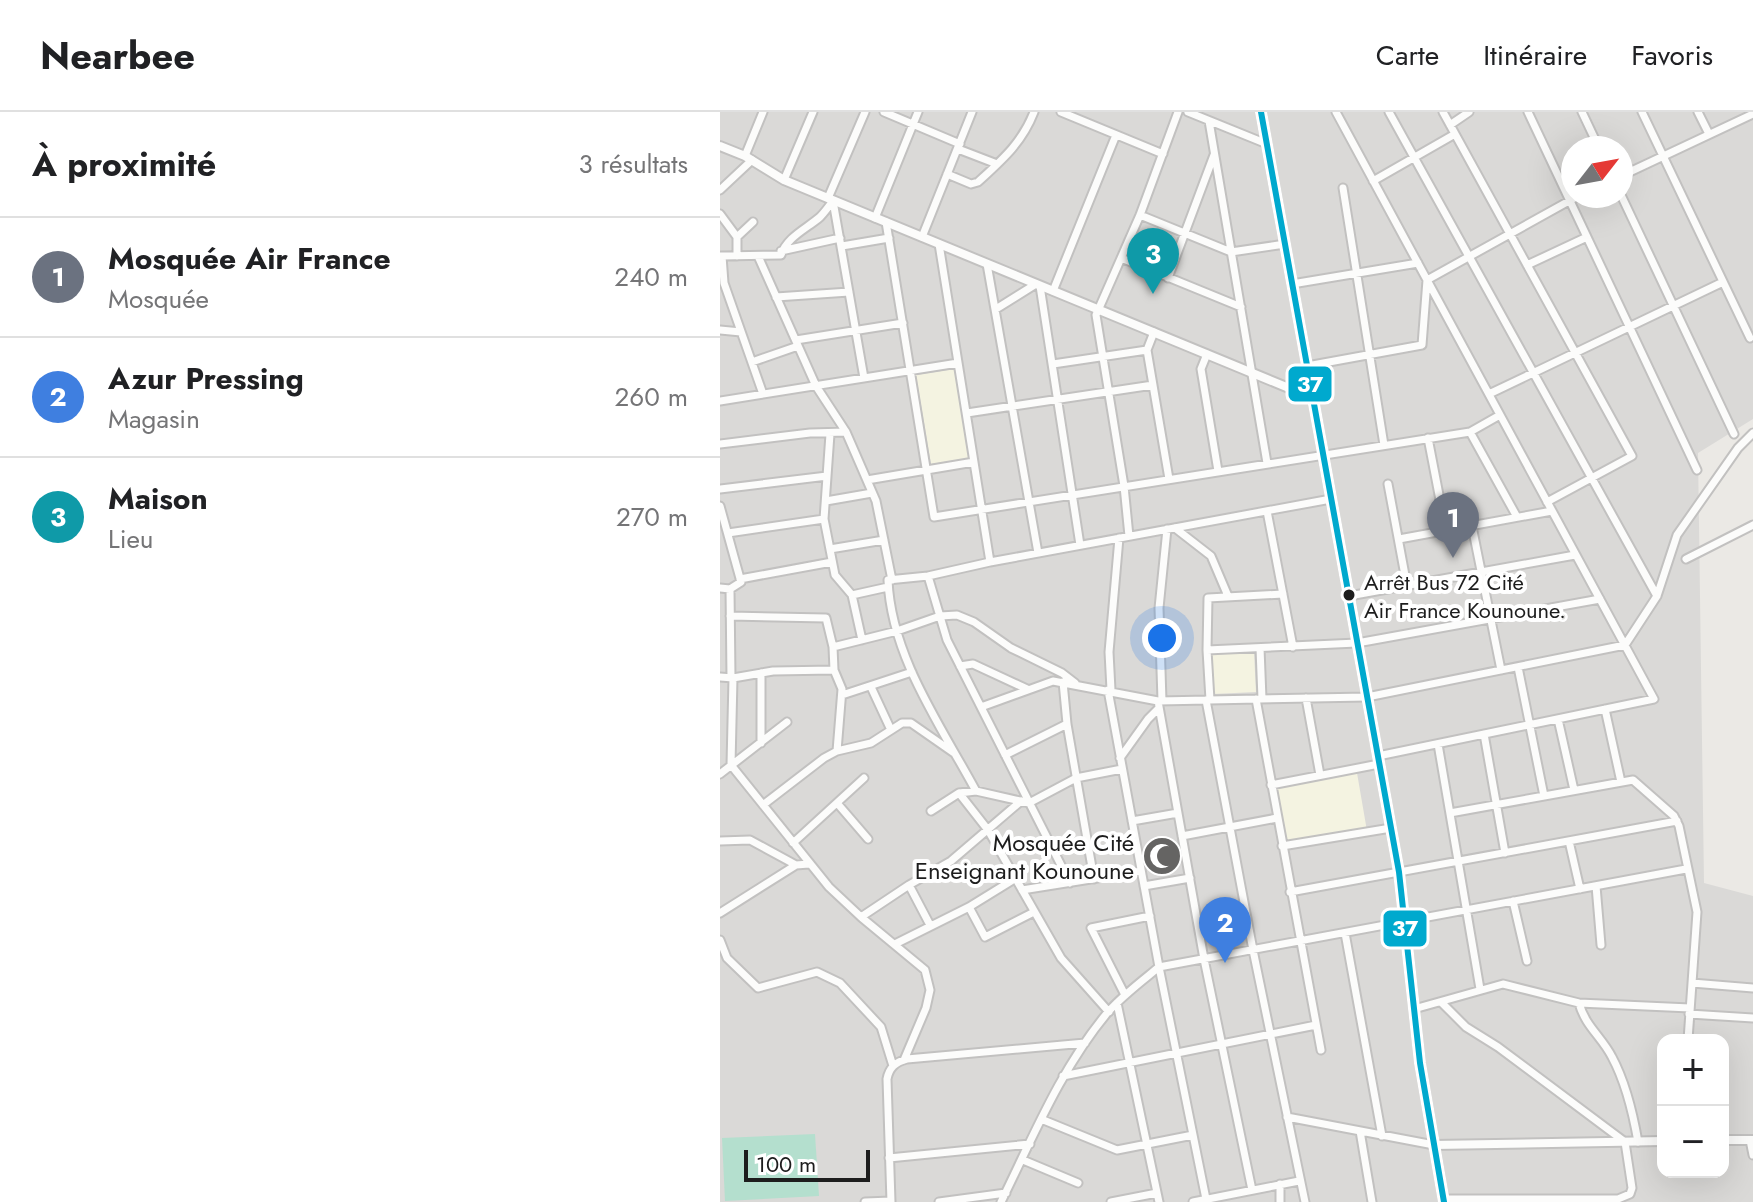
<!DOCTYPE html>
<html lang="fr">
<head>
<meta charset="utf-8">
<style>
	body { margin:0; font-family:Jost,sans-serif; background:#f2f2f2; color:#202124 }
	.controls { position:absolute; right:24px; bottom:24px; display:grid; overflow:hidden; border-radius:16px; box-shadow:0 8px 32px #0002 }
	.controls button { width:72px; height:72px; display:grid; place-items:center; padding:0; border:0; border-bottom:2px solid #e0e0e0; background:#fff; color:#202124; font:40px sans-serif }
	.compass { position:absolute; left:841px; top:24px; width:72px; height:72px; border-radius:50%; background:#fff; box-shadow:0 8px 32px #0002; rotate:59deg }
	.scale { position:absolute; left:24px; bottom:20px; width:126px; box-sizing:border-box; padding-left:8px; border:4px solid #1d1d1d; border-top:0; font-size:22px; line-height:28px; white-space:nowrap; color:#1d1d1d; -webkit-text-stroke:6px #fff; paint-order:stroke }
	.you { position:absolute; left:442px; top:526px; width:28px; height:28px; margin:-20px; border:6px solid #fff; border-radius:50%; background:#1a73e8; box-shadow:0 0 0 12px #1a73e833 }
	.badge { display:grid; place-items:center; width:52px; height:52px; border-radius:50%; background:#111827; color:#fff; font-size:26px; font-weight:700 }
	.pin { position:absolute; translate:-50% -66px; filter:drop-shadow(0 2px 4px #0008) }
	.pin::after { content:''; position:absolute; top:42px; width:28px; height:24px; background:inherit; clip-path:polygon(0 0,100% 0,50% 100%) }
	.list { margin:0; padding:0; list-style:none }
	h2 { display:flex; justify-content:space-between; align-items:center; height:104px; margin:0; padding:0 32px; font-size:34px }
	h2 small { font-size:26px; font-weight:400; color:#757577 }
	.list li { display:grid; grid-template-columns:52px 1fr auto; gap:24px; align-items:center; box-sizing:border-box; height:120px; padding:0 32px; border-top:2px solid #e0e0e0 }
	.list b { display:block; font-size:30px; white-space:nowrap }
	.list p { margin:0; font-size:26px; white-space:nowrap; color:#757577 }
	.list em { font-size:26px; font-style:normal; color:#757577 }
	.map { position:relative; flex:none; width:1033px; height:1090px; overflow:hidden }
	header { display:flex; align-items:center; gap:48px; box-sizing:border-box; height:112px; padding:0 40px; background:#fff; border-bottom:2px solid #e0e0e0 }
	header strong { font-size:38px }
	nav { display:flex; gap:44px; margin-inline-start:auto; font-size:28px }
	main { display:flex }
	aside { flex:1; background:#fff }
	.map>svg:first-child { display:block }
</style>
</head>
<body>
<header>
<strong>Nearbee</strong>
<nav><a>Carte</a><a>Itinéraire</a><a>Favoris</a></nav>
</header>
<main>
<aside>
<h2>À proximité<small>3 résultats</small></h2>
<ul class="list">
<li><span class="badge" style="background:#6b7280">1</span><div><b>Mosquée Air France</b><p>Mosquée</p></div><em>240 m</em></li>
<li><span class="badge" style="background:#3f7fe0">2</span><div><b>Azur Pressing</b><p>Magasin</p></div><em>260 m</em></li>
<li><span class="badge" style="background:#0f9aa8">3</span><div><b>Maison</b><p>Lieu</p></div><em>270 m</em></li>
</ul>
</aside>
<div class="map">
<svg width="1033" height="1090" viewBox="0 0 1033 1090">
	<rect width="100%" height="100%" fill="#ebe9e5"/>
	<path fill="#dad9d7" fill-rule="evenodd" d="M0,0h1033v307l-55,34 6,430 49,13v306h-1033zM853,36h48v48h-48zM943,928h60v132h-60z"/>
	<path fill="#f4f3e1" d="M234,257l15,89 -38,6 -15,-89z
		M534,540l2,40 -43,2 -2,-40z
		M637,661l10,58 -80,13 -10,-58z"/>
	<path fill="#d9d8d7" d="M456,710l10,53 -37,6 -10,-53z"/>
	<path fill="#b4dfce" d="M95,1022l4,62 -94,5 -3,-63z"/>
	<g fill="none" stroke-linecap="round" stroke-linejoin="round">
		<g stroke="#c2c1c0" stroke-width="11">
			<path id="minor" d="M164,0l76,32
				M341,0l102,42
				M468,0l79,32
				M616,0l318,587 -276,57
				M669,0l268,484
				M723,0l189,344 -85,46
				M808,0l169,358
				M862,0l17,36
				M922,0l108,226
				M978,0l11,22
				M489,9l58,342
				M730,13l19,-13
				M238,37l39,15
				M25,44l18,-44
				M227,62l24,10 7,-2c24,-22 44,-39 56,-70
				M901,64l132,-62
				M64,68l29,-68
				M653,69l82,-47
				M623,76l41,257
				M0,78l32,-30
				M901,83l113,239
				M108,86l37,-86
				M113,89l31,177
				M0,102l17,23v19
				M420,103l91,37 54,-8
				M155,106l43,-106
				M166,110l48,295 536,-85 30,-17
				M17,125l16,-15
				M202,125l50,-125
				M219,132l51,318
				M122,134l47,-8
				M61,139l59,-13
				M1,144l60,-1c6,-18 25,-26 39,-38 5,-5 9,-11 13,-16
				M2,144l2,27 39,111
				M38,144l58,130 30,46 30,69 16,79
				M401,146l120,49
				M267,152l51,289
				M807,153l60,-28
				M448,166l46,-123
				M572,172l126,-21
				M320,174l40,259
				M333,179l63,-156
				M56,185l73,-5
				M276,197l40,-25
				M0,218l21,2
				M434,220l-7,18 22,129
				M76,228l107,-17
				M487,242l-6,15 17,102
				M32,250l46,-16
				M333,252l94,-14
				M587,254l115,-21 5,-65 151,-84
				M769,282l234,-112
				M0,289l238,-38
				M247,301l186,-28
				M750,320l47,85
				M110,322l-6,85 11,56 17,20 10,45
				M708,326l18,93
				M0,332l90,-11 36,-1
				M147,368l107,-18
				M668,372l19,102
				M0,377l107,-13
				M106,389l46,-8
				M0,394l21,76 -11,7 -10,-1
				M547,399l26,136
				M752,414l29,144
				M455,416l36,28 17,40
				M8,421l96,-14
				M409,424l-5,-50 -28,-171 44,-100 38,-103
				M679,427l153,-28
				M110,437l54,-9
				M966,447l67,-34
				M208,464l19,64 123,243
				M20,467l92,-17
				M10,477l1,89
				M132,483l36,-8
				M629,484l226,-41
				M10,504l96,2 7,29 1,23 8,19 -5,62
				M113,535l64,-16 43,-15 17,-1 17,7 37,26 51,25 13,10
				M540,536l2,51
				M487,538l150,-7 243,-44
				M240,554l13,-2 54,25
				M798,555l26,129
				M0,565l13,1 40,-7 61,-1
				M13,566l-2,87 98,122 32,30 64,53 5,20 -4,18 -22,52
				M343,570l4,42 27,155
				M151,575l20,43
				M388,578l51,277 47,232
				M391,578l-2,-38 10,-114
				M122,583l70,-23
				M586,586l14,77
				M536,587l65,351
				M486,588l47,250 52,252
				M490,588l-3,-50 1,-52 75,-4
				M438,589l46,258 48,231
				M442,589l-3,-93 8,-79
				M261,595l72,-26 105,20 209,-4 258,-52 32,-49 20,-61 61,-87 15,-15
				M885,597l16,73
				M838,607l16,71
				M764,622l21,119
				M41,631v-70
				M718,632l42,245
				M285,643l62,-31
				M400,646l28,-39 11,-11
				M0,662l67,-52
				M551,673l108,-21
				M256,679c-35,-65 -85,-135 -88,-211l40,-4 62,-14 341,-63
				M239,681l29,37 73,128 48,54
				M117,691l31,36
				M43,693l61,-47 13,-7 34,-8 31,-20h9l43,30
				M211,699l28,-18 17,-2 53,12 47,-25 46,-9
				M730,701l183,-33 41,36 5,10 18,86 -9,128
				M412,709l46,-8
				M462,724l95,-18
				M0,729l30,-1 46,25 13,-1
				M849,729l11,48
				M73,731l71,-65
				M562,734l109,-18
				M189,773l21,40
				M424,774l46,-8
				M876,774l5,59
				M302,778l119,-19
				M570,780l387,-71
				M793,789l14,60
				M249,795l16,30 49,-25
				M0,801l76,-48
				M141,805l48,-32 42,-24 70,-60
				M625,821l37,203
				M0,828l7,18 31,30 59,-16 23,11 41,44 12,39
				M175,832l74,-37 47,-29
				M972,871l61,5
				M405,883l-34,-67 59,-12
				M721,890l25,25 32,20 127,95 7,46 -2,6 -12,5h-174
				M397,891l42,199
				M859,891c6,23 23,34 33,54 14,26 21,56 26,85
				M694,897l89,-25 76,19 111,5
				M969,902l64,4
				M343,964l253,-51
				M567,1005l147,28
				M321,1007l76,31 76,-15
				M640,1019l12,71
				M1030,1028l3,15
				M169,1046l141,-14
				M303,1048l55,23
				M145,1090l26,-1
				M171,1090l-4,-123c2,-11 8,-17 20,-20l178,-16
				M219,1090l67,-9
				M281,1090c32,-65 60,-134 107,-190 15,-17 34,-31 51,-45l527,-98
				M391,1090l46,-9
				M473,1090l106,-21
				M560,1090v-18"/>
		</g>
		<g stroke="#c2c1c0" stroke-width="12">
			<path id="tertiary" d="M541,0l138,760 21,191 24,139
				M0,34l25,10 39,24 529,218
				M1003,1028h30
				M714,1033l229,-4"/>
		</g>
		<use href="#minor" stroke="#fcfcfb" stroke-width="7"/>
		<use href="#tertiary" stroke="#fcfcfb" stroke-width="8"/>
		<g stroke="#fff" stroke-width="12">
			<path id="bus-1" d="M541,0l138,760 21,191 24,139"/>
		</g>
		<use href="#bus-1" stroke="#00a9ce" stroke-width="6"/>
	</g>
	<defs>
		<g id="mosque-disc" transform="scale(2)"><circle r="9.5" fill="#656463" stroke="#fff"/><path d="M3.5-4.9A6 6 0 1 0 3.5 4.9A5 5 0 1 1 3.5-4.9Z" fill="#fff"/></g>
	</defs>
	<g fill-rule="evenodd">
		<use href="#mosque-disc" x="442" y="744"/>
	</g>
	<circle fill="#1d1d1d" stroke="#fff" stroke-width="3" cx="629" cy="483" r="7"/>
	<g text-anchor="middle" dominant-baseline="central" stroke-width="8" stroke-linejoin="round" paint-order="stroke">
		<g font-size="22" fill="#1d1d1d" stroke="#fff" text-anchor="start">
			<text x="644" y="470">Arrêt Bus 72 Cité<tspan x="644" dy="28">Air France Kounoune.</tspan></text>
		</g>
		<g font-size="24" fill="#1d1d1d" stroke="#fff" text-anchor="end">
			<text x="414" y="730">Mosquée Cité<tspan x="414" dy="28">Enseignant Kounoune</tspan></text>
		</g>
	</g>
	<g stroke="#fff" stroke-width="3">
		<rect x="567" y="253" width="46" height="38" rx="8" fill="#00a9ce"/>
		<rect x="662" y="797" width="46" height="39" rx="8" fill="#00a9ce"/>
	</g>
	<g font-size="22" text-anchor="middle" font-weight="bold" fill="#fff">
		<text x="590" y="280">37</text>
		<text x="685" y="824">37</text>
	</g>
</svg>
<div class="controls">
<button>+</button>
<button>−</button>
</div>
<svg class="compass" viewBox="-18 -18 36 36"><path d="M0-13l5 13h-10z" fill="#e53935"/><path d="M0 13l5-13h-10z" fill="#757577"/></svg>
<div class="scale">100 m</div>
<div class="you"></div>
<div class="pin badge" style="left:733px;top:446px;background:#6b7280">1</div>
<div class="pin badge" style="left:505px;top:851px;background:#3f7fe0">2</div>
<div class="pin badge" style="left:433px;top:182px;background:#0f9aa8">3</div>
</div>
</main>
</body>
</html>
